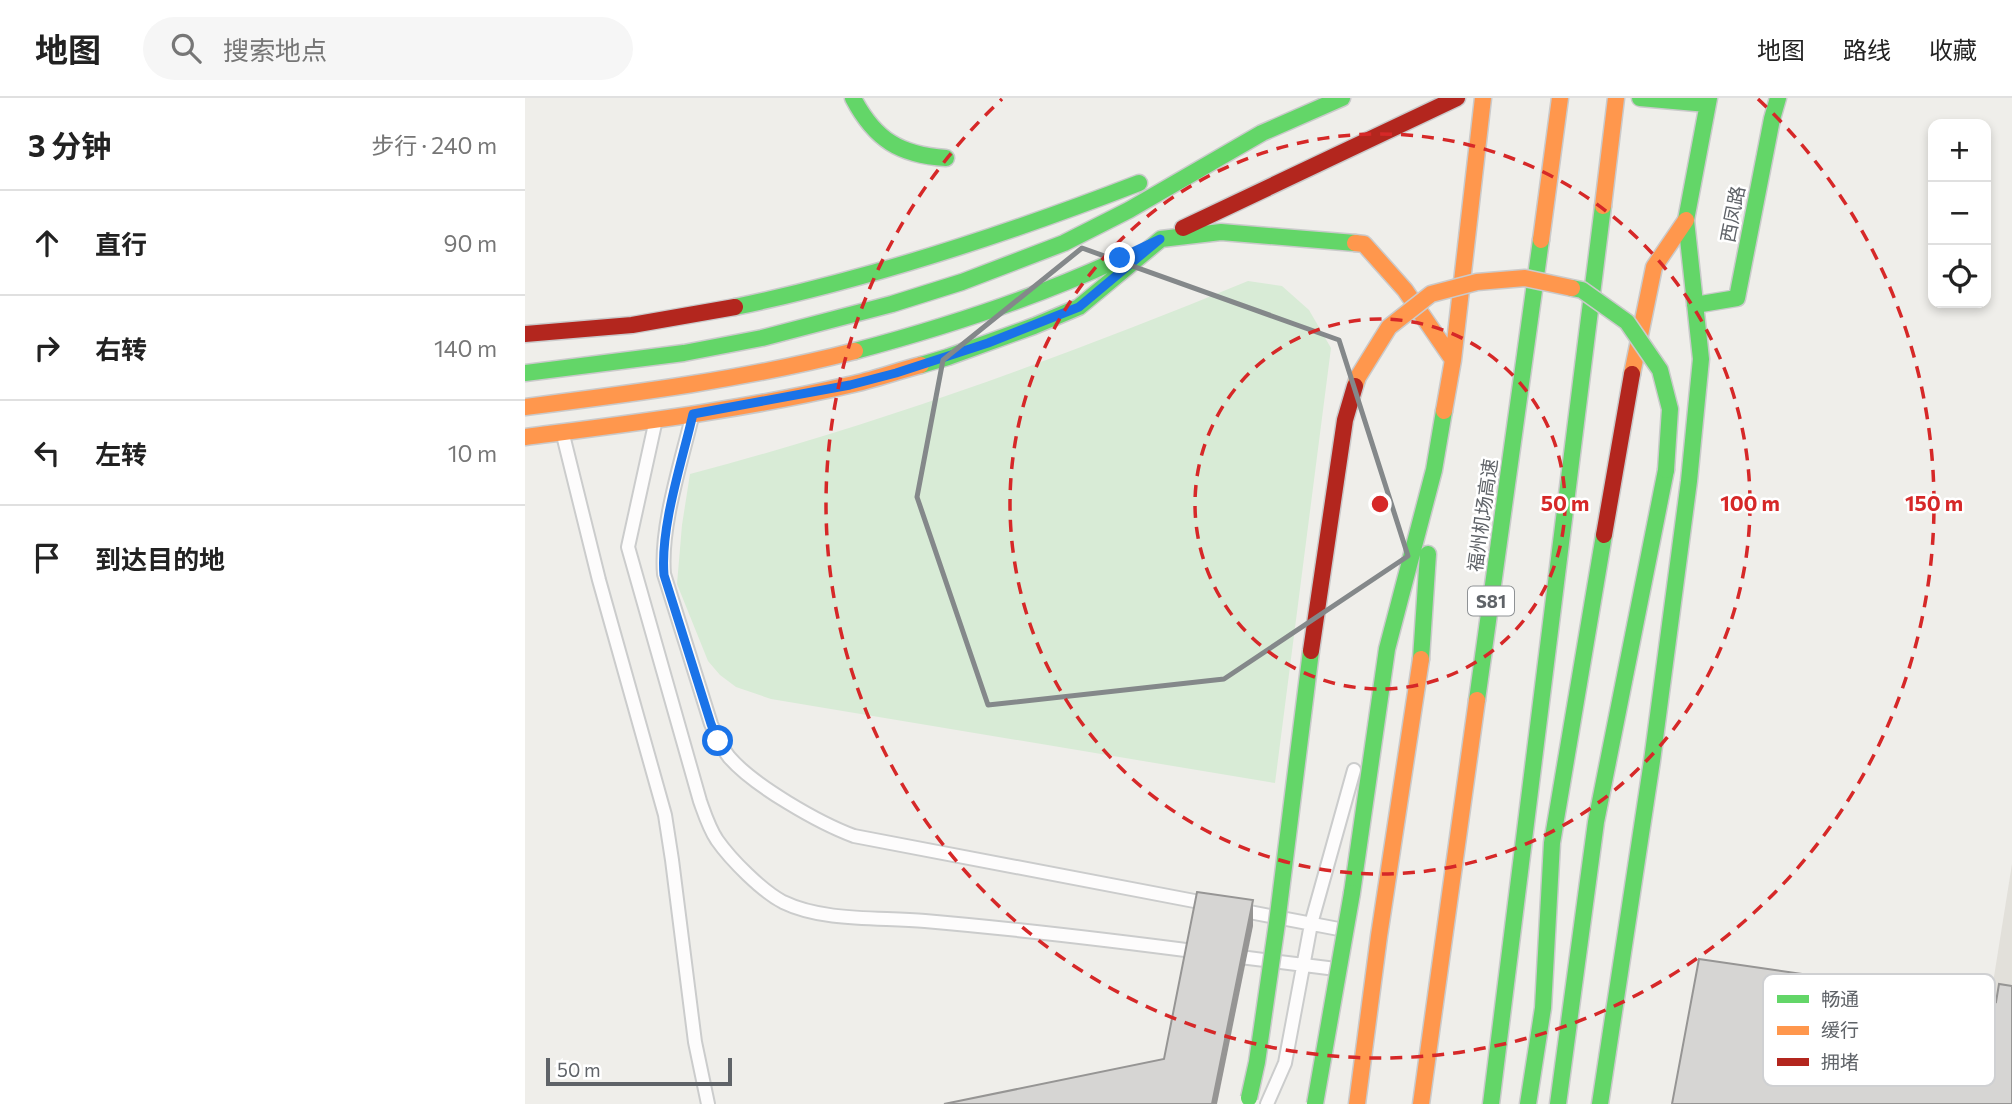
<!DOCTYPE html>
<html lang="zh">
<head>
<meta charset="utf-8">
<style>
	body { margin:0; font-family:Commissioner,"Noto Sans SC",sans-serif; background:#f6f6f6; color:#222 }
	.controls { position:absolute; right:21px; top:21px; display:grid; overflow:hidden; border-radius:14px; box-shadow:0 4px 10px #0003 }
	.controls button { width:63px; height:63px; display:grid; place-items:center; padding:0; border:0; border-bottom:2px solid #e0e0e0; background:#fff; color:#222; font:35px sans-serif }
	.scale { position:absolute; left:21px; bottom:18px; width:186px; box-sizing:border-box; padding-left:7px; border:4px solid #5f6368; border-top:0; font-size:19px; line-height:24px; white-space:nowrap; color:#5f6368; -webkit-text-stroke:5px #fff; paint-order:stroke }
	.stop { position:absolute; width:21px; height:21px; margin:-16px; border:5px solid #1a73e8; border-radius:50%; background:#fff }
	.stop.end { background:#1a73e8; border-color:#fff; box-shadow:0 2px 7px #0008 }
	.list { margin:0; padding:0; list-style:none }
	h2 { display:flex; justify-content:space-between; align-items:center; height:91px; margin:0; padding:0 28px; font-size:30px }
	h2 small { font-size:23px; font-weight:400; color:#767676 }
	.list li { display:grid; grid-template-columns:46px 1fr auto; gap:21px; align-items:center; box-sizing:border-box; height:105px; padding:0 28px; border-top:2px solid #e0e0e0 }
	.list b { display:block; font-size:26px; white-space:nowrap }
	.list em { font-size:23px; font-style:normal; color:#767676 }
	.icon { flex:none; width:38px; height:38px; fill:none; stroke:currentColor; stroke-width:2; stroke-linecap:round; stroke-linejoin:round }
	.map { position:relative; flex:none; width:1487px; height:1006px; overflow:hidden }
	header { display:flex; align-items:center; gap:42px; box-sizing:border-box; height:98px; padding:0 35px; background:#fff; border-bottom:2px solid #e0e0e0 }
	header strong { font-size:33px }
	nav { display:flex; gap:38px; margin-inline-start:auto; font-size:24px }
	.search { width:490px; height:63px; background:#f6f6f6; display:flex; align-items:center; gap:18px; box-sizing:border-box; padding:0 24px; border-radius:38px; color:#767676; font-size:26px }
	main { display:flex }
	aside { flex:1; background:#fff }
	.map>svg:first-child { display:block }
</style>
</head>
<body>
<header>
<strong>地图</strong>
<div class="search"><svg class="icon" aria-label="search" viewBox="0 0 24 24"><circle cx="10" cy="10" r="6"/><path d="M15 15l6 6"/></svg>搜索地点</div>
<nav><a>地图</a><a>路线</a><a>收藏</a></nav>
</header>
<main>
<aside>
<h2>3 分钟<small>步行 · 240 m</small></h2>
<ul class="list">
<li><svg class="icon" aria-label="ahead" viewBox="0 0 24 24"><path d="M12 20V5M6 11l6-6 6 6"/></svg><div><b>直行</b></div><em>90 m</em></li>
<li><svg class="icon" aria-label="right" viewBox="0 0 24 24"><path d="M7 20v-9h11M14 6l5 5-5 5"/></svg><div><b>右转</b></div><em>140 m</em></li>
<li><svg class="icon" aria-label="left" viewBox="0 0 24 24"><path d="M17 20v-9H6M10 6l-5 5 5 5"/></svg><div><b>左转</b></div><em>10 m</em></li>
<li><svg class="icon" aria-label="arrive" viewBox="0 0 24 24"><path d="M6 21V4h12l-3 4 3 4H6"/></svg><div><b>到达目的地</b></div></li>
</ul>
</aside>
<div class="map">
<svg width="1487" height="1006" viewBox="0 0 1487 1006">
	<rect width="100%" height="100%" fill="#efeeea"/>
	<path fill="#e2e0da" d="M1487,766v147l-23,-3z"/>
	<path fill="#d8ebd6" d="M723,183l34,5 27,24 22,38 -56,435 -504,-84 -35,-12 -16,-12 -12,-14 -31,-77 5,-59 8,-51c190,-50 376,-118 558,-193z"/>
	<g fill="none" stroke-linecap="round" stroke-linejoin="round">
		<g stroke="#cbcccc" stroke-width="16">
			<path id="lane" d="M167,319c-11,46 -32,110 -28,157l47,150c5,12 10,23 18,33 25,29 90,66 125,79l356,68
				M130,326l-27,123 72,254c5,14 9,27 17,39 14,20 45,51 66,62 41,20 97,15 142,19 92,8 184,19 276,31
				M38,337l36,145 66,235 7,45 23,182 13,62
				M714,812l105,20
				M707,858l104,13
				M742,1006l18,-41 26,-139 43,-154"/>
		</g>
		<g stroke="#cacacb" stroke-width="19">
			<path id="fast" d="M328,0c22,42 47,57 93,60
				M1115,0l67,6
				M1170,207l42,-7 35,-179 6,-21
				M210,209c139,-29 272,-73 404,-124
				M330,253c90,-24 178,-52 262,-91
				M396,267l27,-8 86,-31 45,-19 82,-68 60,-7 134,11
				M0,275l159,-20 78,-15 130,-34 70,-22 102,-39 65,-33 133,-77 80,-35
				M896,561l7,-105
				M952,602l64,-460
				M827,795l35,-244 47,-179 10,-59
				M966,1006l112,-898
				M1003,1006l15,-96 9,-165 52,-308
				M1033,1006l38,-282 70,-352
				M1075,1006l52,-343 37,-280 12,-122 -15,-139 23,-122"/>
		</g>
		<g stroke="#cacacb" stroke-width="19">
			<path id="slow" d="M1078,108l13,-108
				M1016,142l19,-142
				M830,145l9,1 41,46 48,70
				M1107,276l22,-107 32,-47
				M0,309c111,-14 222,-28 330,-56
				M919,313l9,-51 30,-262
				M0,339c108,-14 217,-27 324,-52 24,-5 48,-14 72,-20
				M832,1006l22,-168 42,-277
				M896,1006l56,-404"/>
		</g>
		<g stroke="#cacacb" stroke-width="19">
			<path id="jam" d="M658,130l274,-130
				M0,236l107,-9 103,-18
				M1079,437l28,-161"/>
		</g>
		<use href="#lane" stroke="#fdfcfc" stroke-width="12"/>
		<use href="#fast" stroke="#63d668" stroke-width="16"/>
		<use href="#slow" stroke="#ff974d" stroke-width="16"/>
		<use href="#jam" stroke="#b3261e" stroke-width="16"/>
		<g stroke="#cacacb" stroke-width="19" stroke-linecap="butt">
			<path id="fast-bridge" d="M1047,190l10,2 45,32 33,48 10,39 -4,61
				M724,1000l8,-36 20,-139 34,-272
				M790,1006l37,-211"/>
		</g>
		<g stroke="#cacacb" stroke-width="19" stroke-linecap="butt">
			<path id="slow-bridge" d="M830,288l3,-9 31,-50 42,-33 46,-12 48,-4 47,10"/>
		</g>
		<g stroke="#cacacb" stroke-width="19" stroke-linecap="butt">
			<path id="jam-bridge" d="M786,553l34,-231 10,-34"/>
		</g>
		<use href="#fast-bridge" stroke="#63d668" stroke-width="16"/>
		<use href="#slow-bridge" stroke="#ff974d" stroke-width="16"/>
		<use href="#jam-bridge" stroke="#b3261e" stroke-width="16"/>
	</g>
	<path fill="#969594" d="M728,802v26l-36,178h-5z"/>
	<path fill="#d6d5d3" stroke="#969594" stroke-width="2" d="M672,794l56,8 -41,204h-268l220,-45z
		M1174,861l297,43 3,-18 13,2v118h-340z"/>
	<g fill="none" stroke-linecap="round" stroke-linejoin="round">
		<path stroke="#1a73e8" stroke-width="9" d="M193,643l-7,-17 -47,-149c-4,-48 18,-113 29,-161l157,-29 46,-12 92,-30 91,-36 81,-68 -40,19"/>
	</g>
	<path fill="none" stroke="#84888a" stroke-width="5" stroke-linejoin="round" d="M557,150l257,92 69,216 -184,123 -236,26 -71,-208 26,-137z"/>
	<g fill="none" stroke="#d62828" stroke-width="3.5" stroke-dasharray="12 9">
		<circle cx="855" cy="406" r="185"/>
		<circle cx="855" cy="406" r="370"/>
		<path d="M1233 1A554 554 0 1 1 477 1"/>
	</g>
	<g text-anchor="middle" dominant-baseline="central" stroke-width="5" stroke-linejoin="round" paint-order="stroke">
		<rect fill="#fff" stroke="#8f9295" stroke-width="2" x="943" y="488.5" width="46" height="29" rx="5"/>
		<g font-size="18" font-weight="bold" fill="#5f6368">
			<text x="966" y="503">S81</text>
		</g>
		<g font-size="19" fill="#5f6368" stroke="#fff">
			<text transform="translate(1207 116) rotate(-79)">西凤路</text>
			<text transform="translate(957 417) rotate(-82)">福州机场高速</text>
		</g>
	</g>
	<rect x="1238" y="876" width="232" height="112" rx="10" fill="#fff" stroke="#cfd0d2" stroke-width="2"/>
	<rect x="1252" y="897" width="32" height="8" fill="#63d668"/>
	<rect x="1252" y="928" width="32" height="9" fill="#ff974d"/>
	<rect x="1252" y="960" width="32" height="8" fill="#b3261e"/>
	<g font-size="19" fill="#5f6368">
		<text x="1296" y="908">畅通</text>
		<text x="1296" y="939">缓行</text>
		<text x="1296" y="971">拥堵</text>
	</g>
	<circle cx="855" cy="406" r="10" fill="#d62828" stroke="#fff" stroke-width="3.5"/>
	<g font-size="21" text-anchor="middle" font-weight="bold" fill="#d62828" stroke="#fff" stroke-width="5" stroke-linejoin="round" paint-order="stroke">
		<text x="1040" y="413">50 m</text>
		<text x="1225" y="413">100 m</text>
		<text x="1409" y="413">150 m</text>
	</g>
</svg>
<div class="controls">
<button>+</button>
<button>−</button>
<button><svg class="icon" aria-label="locate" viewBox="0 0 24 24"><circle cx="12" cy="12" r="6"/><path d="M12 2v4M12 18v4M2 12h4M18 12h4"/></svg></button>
</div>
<div class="scale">50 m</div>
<div class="stop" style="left:193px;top:643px"></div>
<div class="stop end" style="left:595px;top:160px"></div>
</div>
</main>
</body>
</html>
